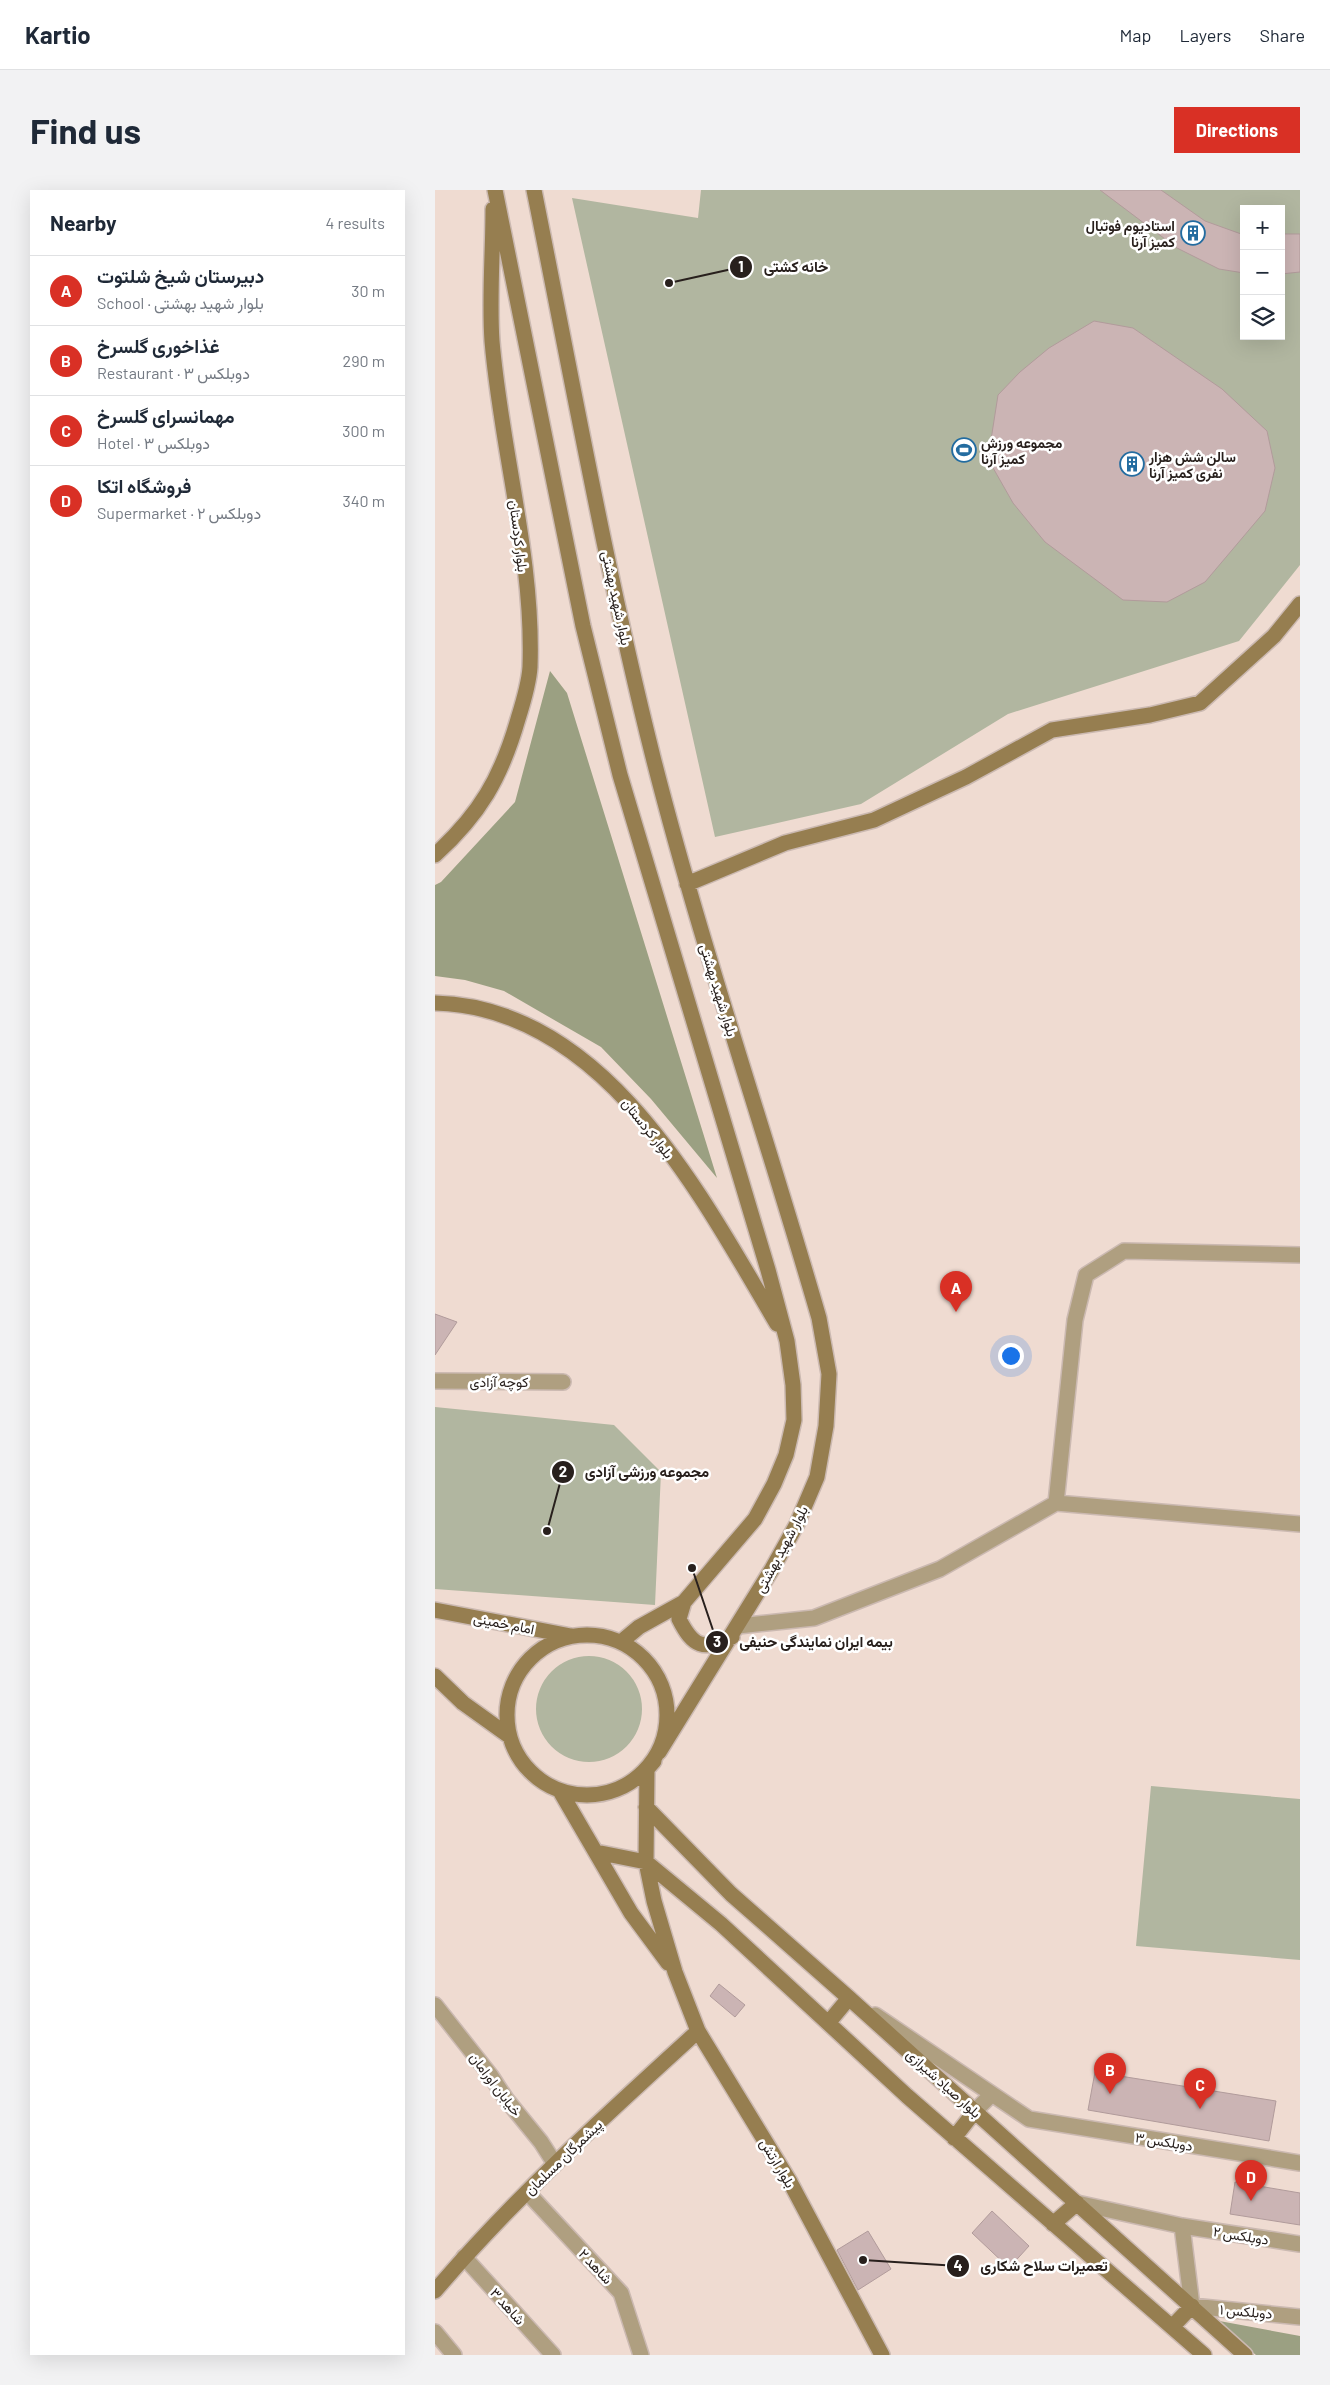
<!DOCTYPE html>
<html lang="en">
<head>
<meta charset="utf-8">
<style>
	body { margin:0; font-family:Barlow,Vazirmatn,sans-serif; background:#f2f2f3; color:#1f2937 }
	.controls { position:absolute; right:15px; top:15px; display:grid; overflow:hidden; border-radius:0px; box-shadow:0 5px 20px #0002 }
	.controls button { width:45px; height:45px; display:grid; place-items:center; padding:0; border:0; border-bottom:1px solid #e0e1e3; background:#fff; color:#1f2937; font:25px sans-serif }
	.you { position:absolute; left:575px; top:1165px; width:18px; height:18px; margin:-12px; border:4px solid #fff; border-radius:50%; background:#1a73e8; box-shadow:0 0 0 8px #1a73e833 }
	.badge { display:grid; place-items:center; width:32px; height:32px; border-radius:50%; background:#d93025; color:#fff; font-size:16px; font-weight:700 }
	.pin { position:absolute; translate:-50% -41px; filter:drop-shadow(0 1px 2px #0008) }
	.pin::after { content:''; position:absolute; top:26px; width:18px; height:15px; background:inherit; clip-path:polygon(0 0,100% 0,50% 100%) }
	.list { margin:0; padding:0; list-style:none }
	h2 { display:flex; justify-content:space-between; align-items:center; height:65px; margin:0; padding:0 20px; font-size:21px }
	h2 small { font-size:16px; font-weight:400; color:#747a83 }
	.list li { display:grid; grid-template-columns:32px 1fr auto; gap:15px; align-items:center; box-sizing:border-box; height:70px; padding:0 20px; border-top:1px solid #e0e1e3 }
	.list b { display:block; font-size:19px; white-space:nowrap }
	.list p { margin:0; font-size:16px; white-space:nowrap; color:#747a83 }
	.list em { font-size:16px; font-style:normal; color:#747a83 }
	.icon { flex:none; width:28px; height:28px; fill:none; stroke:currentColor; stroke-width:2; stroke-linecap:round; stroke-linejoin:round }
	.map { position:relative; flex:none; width:865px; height:2165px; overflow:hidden; border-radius:0px }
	header { display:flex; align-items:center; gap:30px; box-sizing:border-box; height:70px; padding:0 25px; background:#fff; border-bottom:1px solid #e0e1e3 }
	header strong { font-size:24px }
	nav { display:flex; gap:28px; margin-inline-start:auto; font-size:18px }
	.intro { display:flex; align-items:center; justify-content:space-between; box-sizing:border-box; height:120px; padding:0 30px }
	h1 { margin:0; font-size:35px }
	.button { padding:12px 22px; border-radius:0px; background:#d93025; color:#fff; font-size:18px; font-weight:700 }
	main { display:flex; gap:30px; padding:0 30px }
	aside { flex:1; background:#fff; border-radius:0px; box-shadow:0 5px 20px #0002 }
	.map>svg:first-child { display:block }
</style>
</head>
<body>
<header>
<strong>Kartio</strong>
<nav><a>Map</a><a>Layers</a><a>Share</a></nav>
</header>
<div class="intro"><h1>Find us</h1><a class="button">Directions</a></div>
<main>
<aside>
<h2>Nearby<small>4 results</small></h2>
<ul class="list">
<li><span class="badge">A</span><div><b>دبیرستان شیخ شلتوت</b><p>School · بلوار شهید بهشتی</p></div><em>30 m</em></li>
<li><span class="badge">B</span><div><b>غذاخوری گلسرخ</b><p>Restaurant · دوبلکس ۳</p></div><em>290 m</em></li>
<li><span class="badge">C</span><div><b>مهمانسرای گلسرخ</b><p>Hotel · دوبلکس ۳</p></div><em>300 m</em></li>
<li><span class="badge">D</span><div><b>فروشگاه اتکا</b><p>Supermarket · دوبلکس ۲</p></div><em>340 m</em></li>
</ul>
</aside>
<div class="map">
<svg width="865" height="2165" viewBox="0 0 865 2165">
	<rect width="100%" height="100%" fill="#efdbd1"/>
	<path fill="#b1b6a0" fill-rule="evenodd" d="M266,0h599v375l-61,76 -231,73 -147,90 -146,33 -143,-639 126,20zM809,19h37v127h-37z
		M0,1217l179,18 47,47 -6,133 -220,-16z
		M101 1519a53 53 0 1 1 106 0a53 53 0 1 1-106 0Z
		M716,1596l149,13v161l-164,-14z"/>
	<path fill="#9ba082" d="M115,481l17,22 150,485 -66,-79 -50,-52 -97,-56 -39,-11 -30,-4v-91l6,-3 74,-80z
		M779,2130l86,16v19h-44z"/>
	<path fill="#cbb4b4" stroke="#b19b9b" d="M665,0h61l44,31 39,14v38l-25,-4 -42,-21z
		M846,44h19v38l-19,2z
		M659,131l39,7 89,61 45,42 8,37 -10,43 -60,71 -38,20 -44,-2 -78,-58 -32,-39 -25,-44 10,-64 22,-23 29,-24z
		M0,1124l22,8 -22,33z
		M284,1794l26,21 -10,12 -25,-21z
		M660,1882l181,29 -7,40 -181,-31z
		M800,1992l65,11v32l-70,-11z
		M557,2021l37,35 -20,22 -37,-35z
		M433,2041l23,38 -33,21 -21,-40z"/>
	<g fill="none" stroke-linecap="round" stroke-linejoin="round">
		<g stroke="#cbb9b1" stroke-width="18">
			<path id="street" d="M0,1191l128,1
				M621,1313l244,21
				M303,1436l76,-8 126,-49 116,-66 19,-183 11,-45 38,-24 176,4
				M0,1815l56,71 15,23 35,43 14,22
				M440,1825l154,104 271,44
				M540,1921l17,-17
				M92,2002l94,101 20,62
				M642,2013l105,23 118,18
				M747,2036l10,80 108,11
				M29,2067l89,98
				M0,2142l19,23"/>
		</g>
		<g stroke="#cbb9b1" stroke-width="18">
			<path id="secondary" d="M60,0l88,436 37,149 148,495 19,71 6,44 1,35 -8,35 -12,29 -19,35 -71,83 -45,25 -18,15
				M99,0c38,189 72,380 119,567 48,189 112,374 166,561l10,56 -3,52 -9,51 -20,47 -25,45 -113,183
				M0,665c45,-41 66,-77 83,-136 5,-16 11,-35 12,-52 4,-109 -29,-217 -38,-326 -3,-43 1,-88 1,-132
				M252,694l98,-41 89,-23 92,-43 86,-47 98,-15 50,-12 74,-67 26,-32
				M0,813c170,4 267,194 342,321
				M249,1412l-5,17c14,28 24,32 53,18
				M0,1420l136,26
				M72 1525a80 80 0 1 1 160 0a80 80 0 1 1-160 0Z
				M0,1486l28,27 46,33
				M219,1571l-7,8 -1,93 8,39 21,71 23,59 92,151 92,173
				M125,1601l71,122 37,50
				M211,1617l85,87 118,104 396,357
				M161,1662l50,10 75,62 186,172 297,259
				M394,1832l20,-24
				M519,1948l21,-27
				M618,2034l24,-21
				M0,2101c80,-94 172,-177 263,-260
				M737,2137l20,-21"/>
		</g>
		<use href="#street" stroke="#af9f80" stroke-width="15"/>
		<use href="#secondary" stroke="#967e50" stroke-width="15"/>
	</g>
	<defs>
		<g id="building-ring" transform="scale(1.25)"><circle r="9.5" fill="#fff" stroke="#236ca0" stroke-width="1.5"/><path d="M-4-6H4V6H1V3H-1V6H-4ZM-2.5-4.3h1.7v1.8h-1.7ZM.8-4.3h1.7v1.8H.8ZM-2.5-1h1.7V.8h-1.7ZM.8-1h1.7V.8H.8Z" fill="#236ca0"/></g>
		<g id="stadium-ring" transform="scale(1.25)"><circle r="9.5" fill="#fff" stroke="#236ca0" stroke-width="1.5"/><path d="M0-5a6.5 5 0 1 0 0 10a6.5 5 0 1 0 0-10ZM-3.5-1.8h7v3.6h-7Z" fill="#236ca0"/></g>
	</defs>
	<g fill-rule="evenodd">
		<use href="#building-ring" x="758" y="43"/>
		<use href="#stadium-ring" x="529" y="260"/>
		<use href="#building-ring" x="697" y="274"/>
	</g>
	<g text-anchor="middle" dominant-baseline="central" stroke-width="5" stroke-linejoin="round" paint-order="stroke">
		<g font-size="14" font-weight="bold" fill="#28201d" stroke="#fff" text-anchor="start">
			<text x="740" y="35" text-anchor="end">استادیوم فوتبال<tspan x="740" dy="16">کمیز آرنا</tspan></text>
			<text x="546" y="252">مجموعه ورزش<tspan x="546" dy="16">کمیز آرنا</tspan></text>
			<text x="714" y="266">سالن شش هزار<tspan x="714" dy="16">نفری کمیز آرنا</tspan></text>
		</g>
		<g font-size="14" fill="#28201d" stroke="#fff">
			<text transform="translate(84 346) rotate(83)">بلوار کردستان</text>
			<text transform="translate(182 408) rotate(78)">بلوار شهید بهشتی</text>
			<text transform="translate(284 800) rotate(73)">بلوار شهید بهشتی</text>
			<text transform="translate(213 938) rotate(51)">بلوار کردستان</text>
			<text x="64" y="1191">کوچه آزادی</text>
			<text transform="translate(346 1359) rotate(-62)">بلوار شهید بهشتی</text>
			<text transform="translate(69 1433) rotate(11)">امام خمینی</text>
			<text transform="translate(509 1893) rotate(42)">بلوار صیاد شیرازی</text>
			<text transform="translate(61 1894) rotate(53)">خیابان اورامان</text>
			<text transform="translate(729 1951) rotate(9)">دوبلکس ۳</text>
			<text transform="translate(128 1967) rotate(-44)">پیشمرگان مسلمان</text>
			<text transform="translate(343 1973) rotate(59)">بلوار ارتش</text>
			<text transform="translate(806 2045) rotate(9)">دوبلکس ۲</text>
			<text transform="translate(161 2076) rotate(47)">شاهد ۲</text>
			<text transform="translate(73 2116) rotate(48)">شاهد ۳</text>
			<text transform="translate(811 2121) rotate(5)">دوبلکس ۱</text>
		</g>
	</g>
	<path fill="none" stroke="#28201d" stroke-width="2" d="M234 93L306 77M112 1341L128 1282M257 1378L282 1452M428 2070L523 2076"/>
	<g fill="#28201d" stroke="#fff" stroke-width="2">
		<circle cx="234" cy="93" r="5"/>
		<circle cx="112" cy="1341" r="5"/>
		<circle cx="257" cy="1378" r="5"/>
		<circle cx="428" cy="2070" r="5"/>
		<circle cx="306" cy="77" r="12"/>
		<circle cx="128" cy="1282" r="12"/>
		<circle cx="282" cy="1452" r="12"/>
		<circle cx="523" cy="2076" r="12"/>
	</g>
	<g font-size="15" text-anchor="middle" font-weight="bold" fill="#fff">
		<text x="306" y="82">1</text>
		<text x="128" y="1287">2</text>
		<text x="282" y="1457">3</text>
		<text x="523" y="2081">4</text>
	</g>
	<g font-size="15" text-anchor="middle" font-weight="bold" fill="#28201d" stroke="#fff" stroke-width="5" stroke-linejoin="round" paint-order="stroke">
		<text x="361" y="82">خانه کشتی</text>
		<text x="212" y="1287">مجموعه ورزشی آزادی</text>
		<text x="381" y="1457">بیمه ایران نمایندگی حنیفی</text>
		<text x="609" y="2081">تعمیرات سلاح شکاری</text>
	</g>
</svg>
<div class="controls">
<button>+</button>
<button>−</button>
<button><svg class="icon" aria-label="layers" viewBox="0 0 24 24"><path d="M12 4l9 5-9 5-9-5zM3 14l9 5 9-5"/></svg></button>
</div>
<div class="you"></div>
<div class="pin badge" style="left:521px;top:1122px">A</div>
<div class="pin badge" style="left:675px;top:1904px">B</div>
<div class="pin badge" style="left:765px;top:1919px">C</div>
<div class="pin badge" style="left:816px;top:2011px">D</div>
</div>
</main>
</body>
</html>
